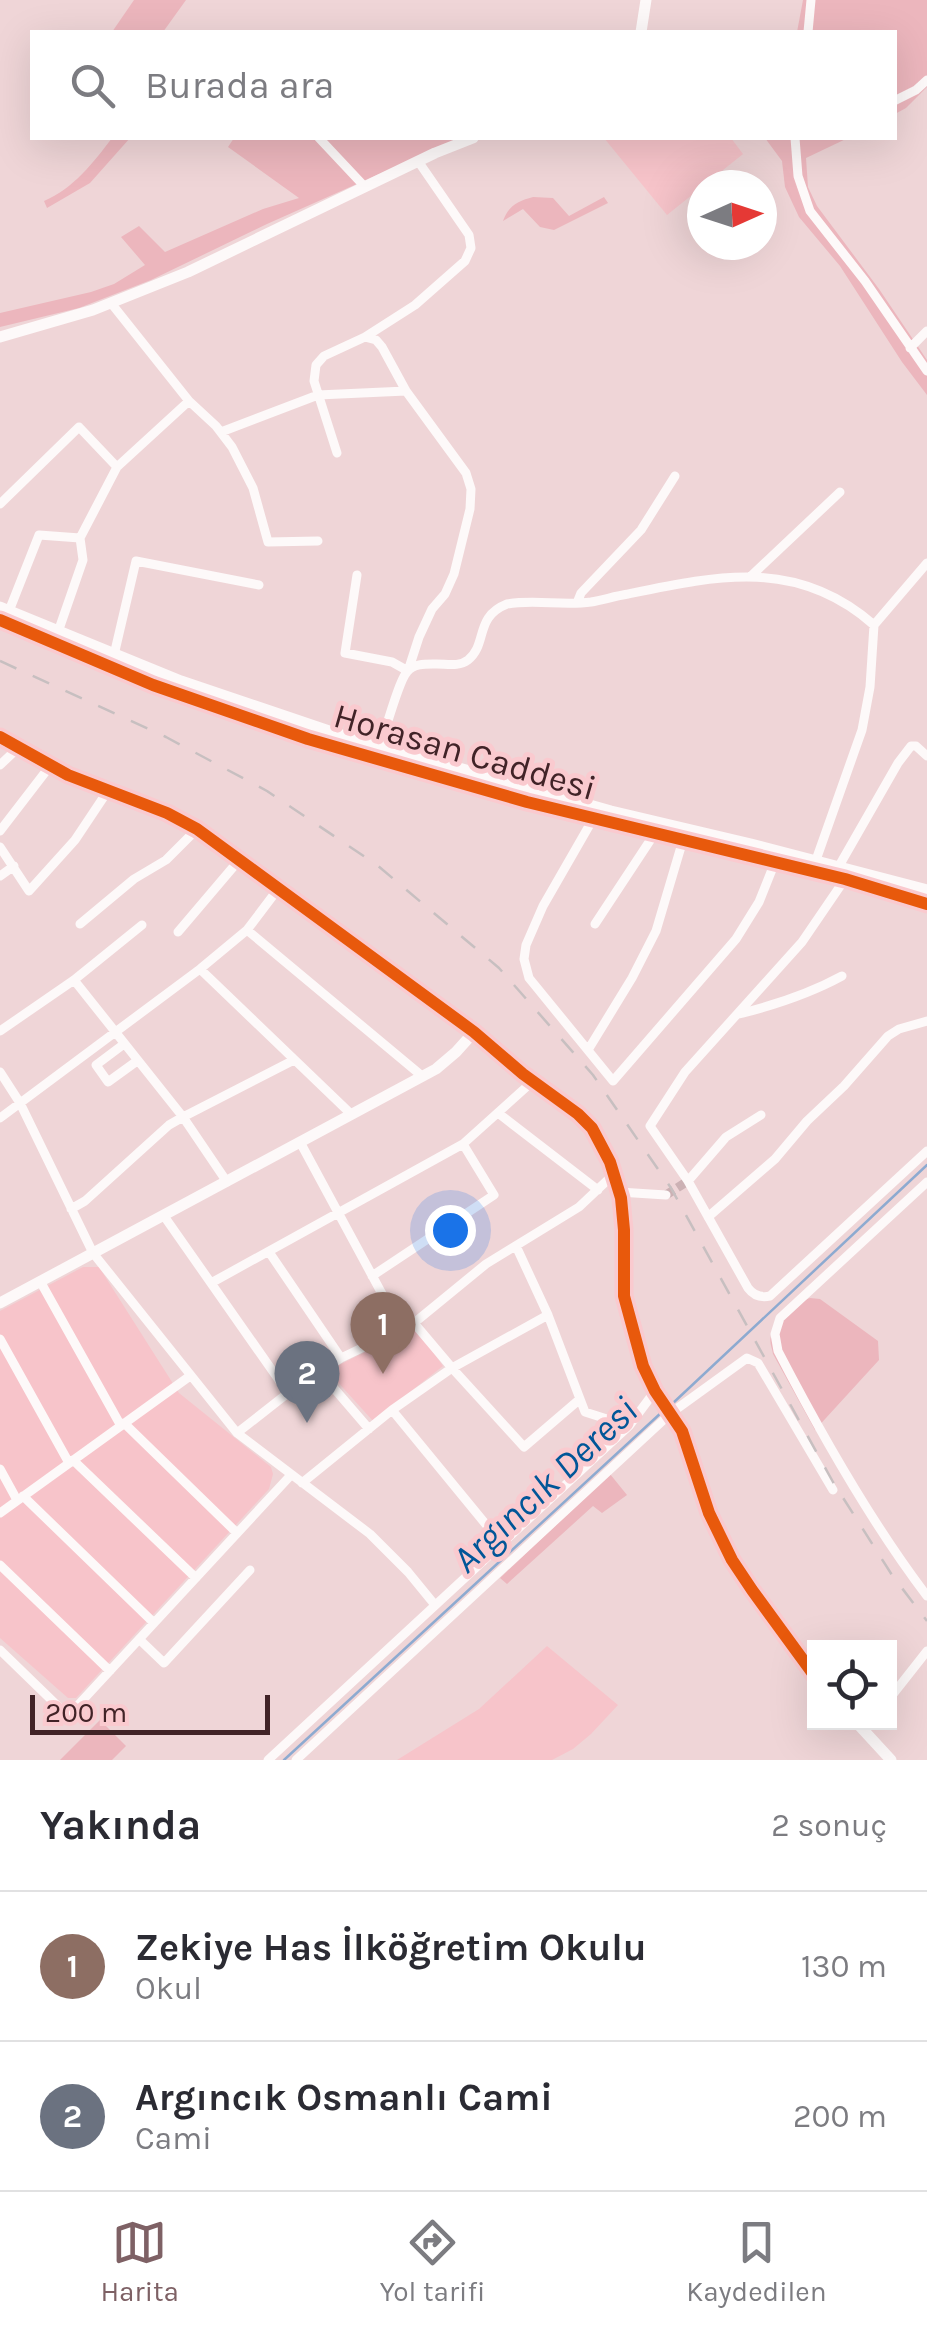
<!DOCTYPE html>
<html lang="tr">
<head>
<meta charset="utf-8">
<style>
	body { margin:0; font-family:Karla,sans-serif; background:#f7f7f7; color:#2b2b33 }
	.controls { position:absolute; right:30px; bottom:30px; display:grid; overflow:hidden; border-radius:0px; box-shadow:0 10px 40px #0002 }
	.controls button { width:90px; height:90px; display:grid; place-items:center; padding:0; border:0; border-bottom:2px solid #e1e1e2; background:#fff; color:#2b2b33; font:50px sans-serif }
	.compass { position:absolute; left:687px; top:170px; width:90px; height:90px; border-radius:50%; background:#fff; box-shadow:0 10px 40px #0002; rotate:87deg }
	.scale { position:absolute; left:30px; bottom:25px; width:240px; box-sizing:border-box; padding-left:10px; border:5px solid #412327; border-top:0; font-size:28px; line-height:35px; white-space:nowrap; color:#412327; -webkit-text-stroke:8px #facacf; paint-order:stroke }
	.you { position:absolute; left:450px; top:1230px; width:35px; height:35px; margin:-25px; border:8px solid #fff; border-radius:50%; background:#1a73e8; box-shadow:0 0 0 15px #1a73e833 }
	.badge { display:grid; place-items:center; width:65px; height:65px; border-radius:50%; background:#7e6165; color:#fff; font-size:32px; font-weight:700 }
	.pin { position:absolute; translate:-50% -82px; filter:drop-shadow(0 2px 5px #0008) }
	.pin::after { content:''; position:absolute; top:52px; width:35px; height:30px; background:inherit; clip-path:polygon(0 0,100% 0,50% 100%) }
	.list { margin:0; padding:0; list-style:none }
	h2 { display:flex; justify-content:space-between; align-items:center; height:130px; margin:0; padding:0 40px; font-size:42px }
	h2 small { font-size:32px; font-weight:400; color:#7c7c81 }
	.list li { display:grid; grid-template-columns:65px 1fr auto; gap:30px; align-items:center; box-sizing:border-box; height:150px; padding:0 40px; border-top:2px solid #e1e1e2 }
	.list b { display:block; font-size:38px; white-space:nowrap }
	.list p { margin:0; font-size:32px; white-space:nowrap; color:#7c7c81 }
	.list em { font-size:32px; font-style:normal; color:#7c7c81 }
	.icon { flex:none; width:55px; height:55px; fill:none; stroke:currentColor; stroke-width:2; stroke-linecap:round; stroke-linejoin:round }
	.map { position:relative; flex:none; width:927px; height:1760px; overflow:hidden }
	.search { position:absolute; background:#fff; box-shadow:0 10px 40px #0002; left:30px; right:30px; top:30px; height:110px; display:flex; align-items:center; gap:25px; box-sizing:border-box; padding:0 35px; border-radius:0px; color:#7c7c81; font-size:38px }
	.sheet { height:430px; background:#fff }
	nav { display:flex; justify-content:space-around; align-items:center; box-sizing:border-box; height:140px; border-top:2px solid #e1e1e2; background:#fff; font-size:28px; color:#7c7c81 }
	nav a { display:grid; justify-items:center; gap:5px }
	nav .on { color:#7e6165 }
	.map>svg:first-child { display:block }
</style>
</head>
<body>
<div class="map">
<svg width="927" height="1760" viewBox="0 0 927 1760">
	<rect width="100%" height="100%" fill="#efd5d7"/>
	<path fill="#f7c4ca" d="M604,138h127l12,16 -76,61z
		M83,1267h16l80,126 92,74 2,7 -4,15 -193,209h-8l-68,-60v-327z
		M415,1327l28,39 -70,55 -39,-43 -1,-7 2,-4z
		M547,1646l71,59 -27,29 -18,15 -21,11h-155l82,-51z"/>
	<path fill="#ecb6bd" d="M134,0h52l-23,32h-51z
		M803,0h124v87l-21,21 -11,6 -1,-82h-97z
		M112,138h18l-40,45 -43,25 -3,-7c29,-12 50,-39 68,-63z
		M234,138h226l-193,86 -116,56 -72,28 -79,19v-14l91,-21 23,-8 31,-19 -24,-28 18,-11 26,26 98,-43 36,-11 -71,-51z
		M765,138h83l-42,20 2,29 9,19 62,83 48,71v35l-25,-33 -62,-96 -41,-49 -14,-30 -3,-26z
		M533,197l20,1 16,18 35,-19 4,6 -54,27 -14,-3 -17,-18 -20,12c5,-15 15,-20 30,-24z
		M810,1298l10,1 58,42 1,19 -64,70 -42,-76c-1,-7 -4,-11 -2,-18 4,-12 28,-35 39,-38z
		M610,1474l17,21 -25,18 -9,-7 -86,78 -7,-6z
		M100,1720l26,26 -14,14h-52z"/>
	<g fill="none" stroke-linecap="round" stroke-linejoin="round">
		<path stroke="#8daad0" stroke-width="2.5" d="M672,1404l255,-239
			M284,1760l378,-348"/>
		<path stroke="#ccb1b4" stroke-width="9" stroke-dasharray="9 4.5" stroke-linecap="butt" d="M666,1195l22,-14"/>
		<path stroke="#fdf9f9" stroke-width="9" d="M808,32l3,-32
			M894,101l22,-11 11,-10
			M319,138l46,49
			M795,138l3,38 12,35 55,70 62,90
			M111,303l78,98 27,25 16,21 21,41 15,54 50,-1
			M910,348l17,-17
			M221,432l97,-37 88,-4
			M337,453l-23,-72 2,-16 8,-9 41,-19 50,-32 50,-44 6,-13 -2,-13 -51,-74
			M0,504l79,-77 38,40
			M357,575l-12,78 47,9 16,9 11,-34 13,-28 13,-15 9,-20 16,-65 1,-20 -5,-16 -60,-82 -24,-44 -6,-7 -11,-3
			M751,576l89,-84
			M577,603l4,-10 60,-63 34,-54
			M9,611l30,-76 41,3
			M58,632l25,-72 -3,-22 37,-71 72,-66
			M114,655l22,-94 123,24
			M380,746c5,-14 19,-66 27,-74 7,-9 20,-8 30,-8 10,0 22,3 31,-4 20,-16 6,-43 39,-56 27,-5 56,2 84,-2 12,-2 24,-6 37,-8 91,-19 170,-36 246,31
			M0,765l18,-17
			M593,819l-50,87 -17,39 -2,14 5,19 84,103 123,-142 23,-37 16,-40
			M0,831l50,-65
			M0,847l29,44 46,-51 32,-48
			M816,860l46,-130 8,-43 4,-62 53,-62
			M839,866l59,-103 13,-17h5l11,10
			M0,876l14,-10
			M845,879l-43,63 -117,130 -35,54 38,55 60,107c6,8 13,10 22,8l157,-145
			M80,924l54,-45 32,-19 31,-31
			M595,924l60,-91
			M247,930l175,146
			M178,932l62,-73
			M200,969l151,145
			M74,980l109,137 111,-57
			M739,1014c36,-9 70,-20 103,-38
			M0,1031l74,-51 68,-55
			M124,1044l-28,21 12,17 29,-21
			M588,1050l44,-72 24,-47 27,-91
			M0,1072l20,31 73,150 144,180 133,101 38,38 27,33
			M498,1113l100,77
			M0,1118l200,-149 47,-39 31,-41
			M300,1142l101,187
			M688,1181l38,-44 35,-22
			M927,1182l-147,136 -5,16 3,17c43,83 92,170 149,245
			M619,1192l47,3
			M71,1209l14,-8 84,-76 14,-8 44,65
			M164,1216l124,177
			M708,1217l67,-58 32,-38 37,-35 44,-50 11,-7 28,-8
			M516,1246l32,69 37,97 25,8 25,-5
			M269,1252l72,106
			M372,1276l122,-81 -31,-51
			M40,1281l81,145
			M211,1283l252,-139 70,-63
			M414,1323l38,45 72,79 56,-48
			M0,1339l69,124
			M320,1372l49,57
			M392,1410l110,134
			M124,1423l113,110
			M237,1433l51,-40 53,-35 73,-35 72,-59 93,-57 35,-33
			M73,1460l123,118
			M0,1469l17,31
			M302,1483l90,-73 60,-42 96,-53
			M23,1496l131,127
			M0,1513l190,-137
			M0,1565l110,106
			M139,1639l25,24 86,-93
			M0,1650l68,66 223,-241
			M890,1698l37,-47
			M268,1760l361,-334 26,-35
			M296,1760l375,-347 76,-55 11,5 75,127"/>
		<path stroke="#fdf9f9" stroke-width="11" d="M641,32l5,-32
			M0,337l93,-27 95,-38 247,-119 38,-15
			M0,607l181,74 154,52 276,78 140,33 176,46
			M0,620l153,65 155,54 219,63 318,77 82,25
			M0,737l68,38 99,38 30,16 277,203 49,42 55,40 14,14 18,34 11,36 3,32v66l19,70 12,25 27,40 27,82 23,47 20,30 62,85
			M0,1303l436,-234 20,-17 18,-20
			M856,1722l35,38"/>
		<path stroke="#c7bfc0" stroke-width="2.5" stroke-dasharray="18 18" stroke-linecap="butt" d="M0,661l166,76 101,54 110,74 122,103 94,107 78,113 162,294 59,93 35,46"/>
		<g stroke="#facacf" stroke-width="19">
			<path id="cycleway" d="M0,620l153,65 155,54 219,63 318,77 82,25
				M0,737l68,38 99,38 30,16 277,203 49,42 55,40 14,14 18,34 11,36 3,32v66l19,70 12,25 27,40 27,82 23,47 20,30 62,85"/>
		</g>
		<use href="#cycleway" stroke="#e8590c" stroke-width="12"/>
	</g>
	<g text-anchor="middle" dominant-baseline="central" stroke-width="10" stroke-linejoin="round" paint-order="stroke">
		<g font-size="35" fill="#412327" stroke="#facacf">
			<text transform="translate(465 752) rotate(16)">Horasan Caddesi</text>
		</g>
		<g font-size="38" font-style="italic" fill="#015698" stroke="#facacf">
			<text transform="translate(545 1485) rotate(-43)">Argıncık Deresi</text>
		</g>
	</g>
</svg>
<div class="controls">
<button><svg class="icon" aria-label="locate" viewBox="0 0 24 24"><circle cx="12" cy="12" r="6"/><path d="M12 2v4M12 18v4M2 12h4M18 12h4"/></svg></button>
</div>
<svg class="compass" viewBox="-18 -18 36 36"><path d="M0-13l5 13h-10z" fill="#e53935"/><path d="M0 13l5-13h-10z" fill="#7c7c81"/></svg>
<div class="scale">200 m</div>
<div class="you"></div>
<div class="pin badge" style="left:383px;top:1374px;background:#8d6e63">1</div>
<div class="pin badge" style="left:307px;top:1423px;background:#6b7280">2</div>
<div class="search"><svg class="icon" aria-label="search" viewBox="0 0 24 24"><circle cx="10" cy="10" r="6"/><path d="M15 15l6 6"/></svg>Burada ara</div>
</div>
<section class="sheet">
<h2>Yakında<small>2 sonuç</small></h2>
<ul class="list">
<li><span class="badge" style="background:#8d6e63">1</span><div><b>Zekiye Has İlköğretim Okulu</b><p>Okul</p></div><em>130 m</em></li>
<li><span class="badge" style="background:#6b7280">2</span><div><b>Argıncık Osmanlı Cami</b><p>Cami</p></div><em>200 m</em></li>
</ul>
</section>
<nav>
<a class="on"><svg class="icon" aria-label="map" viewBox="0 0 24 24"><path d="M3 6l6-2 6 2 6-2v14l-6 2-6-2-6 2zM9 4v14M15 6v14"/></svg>Harita</a>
<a><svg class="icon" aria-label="directions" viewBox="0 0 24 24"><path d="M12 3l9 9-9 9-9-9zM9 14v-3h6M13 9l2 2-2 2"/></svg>Yol tarifi</a>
<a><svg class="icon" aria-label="saved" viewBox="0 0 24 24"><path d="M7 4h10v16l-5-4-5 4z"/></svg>Kaydedilen</a>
</nav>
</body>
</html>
